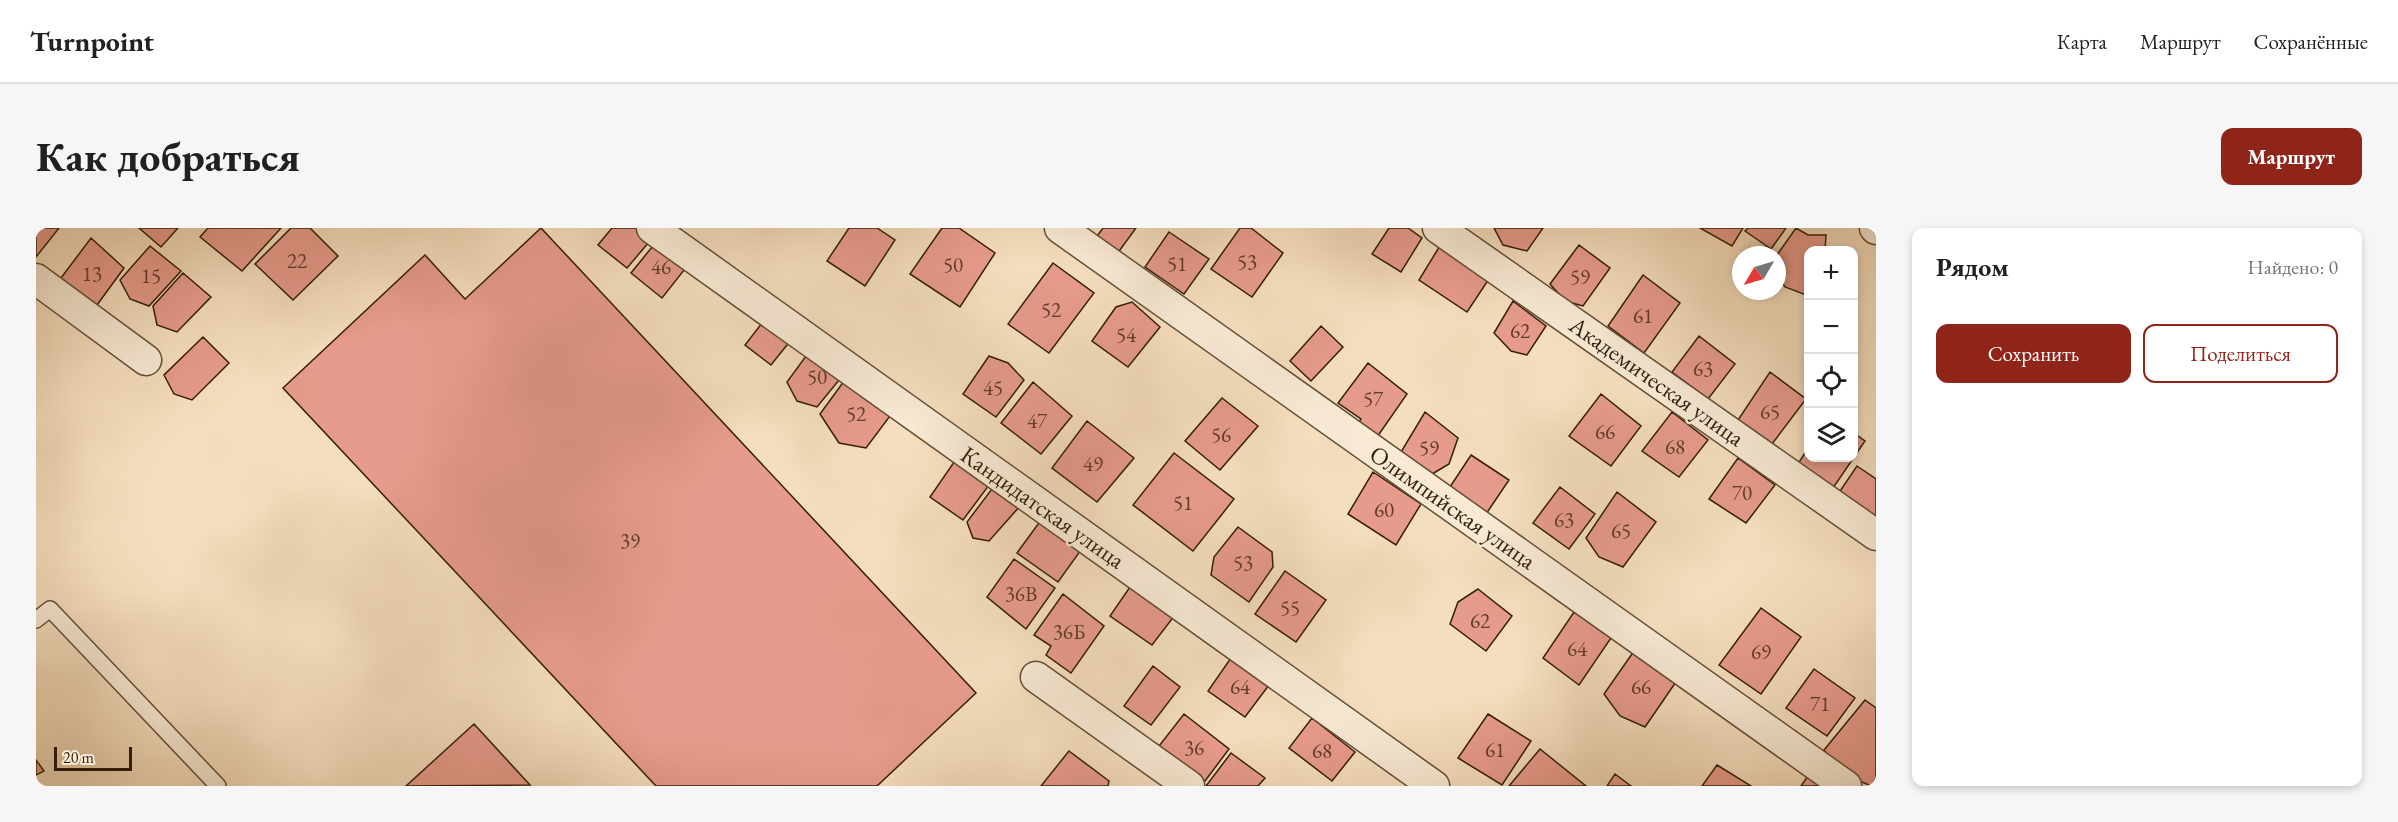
<!DOCTYPE html>
<html lang="ru">
<head>
<meta charset="utf-8">
<style>
	body { margin:0; font-family:"EB Garamond",serif; background:#f6f6f6; color:#202124 }
	.controls { position:absolute; right:18px; top:18px; display:grid; overflow:hidden; border-radius:12px; box-shadow:0 3px 9px #0003 }
	.controls button { width:54px; height:54px; display:grid; place-items:center; padding:0; border:0; border-bottom:2px solid #e0e0e0; background:#fff; color:#202124; font:30px sans-serif }
	.compass { position:absolute; left:1696px; top:18px; width:54px; height:54px; border-radius:50%; background:#fff; box-shadow:0 3px 9px #0003; rotate:232deg }
	.scale { position:absolute; left:18px; bottom:15px; width:78px; box-sizing:border-box; padding-left:6px; border:3px solid #331e07; border-top:0; font-size:16px; line-height:21px; white-space:nowrap; color:#331e07; -webkit-text-stroke:4px #f8ead5; paint-order:stroke }
	.list { margin:0; padding:0; list-style:none }
	h2 { display:flex; justify-content:space-between; align-items:center; height:78px; margin:0; padding:0 24px; font-size:26px }
	h2 small { font-size:20px; font-weight:400; color:#757577 }
	.actions { display:flex; gap:12px; padding:18px 24px }
	.actions a { flex:1; padding:14px 0; border:2px solid #8f2418; border-radius:12px; text-align:center; font-size:21px; color:#8f2418 }
	.actions .main { background:#8f2418; color:#fff }
	.icon { flex:none; width:33px; height:33px; fill:none; stroke:currentColor; stroke-width:2; stroke-linecap:round; stroke-linejoin:round }
	.map { position:relative; flex:none; width:1840px; height:558px; overflow:hidden; border-radius:12px }
	header { display:flex; align-items:center; gap:36px; box-sizing:border-box; height:84px; padding:0 30px; background:#fff; border-bottom:2px solid #e0e0e0 }
	header strong { font-size:28px }
	nav { display:flex; gap:33px; margin-inline-start:auto; font-size:21px }
	.intro { display:flex; align-items:center; justify-content:space-between; box-sizing:border-box; height:144px; padding:0 36px }
	h1 { margin:0; font-size:42px }
	.button { padding:15px 27px; border-radius:12px; background:#8f2418; color:#fff; font-size:21px; font-weight:700 }
	main { display:flex; gap:36px; padding:0 36px }
	aside { flex:1; background:#fff; border-radius:12px; box-shadow:0 3px 9px #0003 }
	.map>svg:first-child { display:block }
</style>
</head>
<body>
<header>
<strong>Turnpoint</strong>
<nav><a>Карта</a><a>Маршрут</a><a>Сохранённые</a></nav>
</header>
<div class="intro"><h1>Как добраться</h1><a class="button">Маршрут</a></div>
<main>
<div class="map">
<svg width="1840" height="558" viewBox="0 0 1840 558">
	<rect width="100%" height="100%" fill="#f5debe"/>
	<filter id="stains"><feTurbulence type="fractalNoise" baseFrequency=".00333" numOctaves="4"/><feColorMatrix values="0 0 0 0 .2 0 0 0 0 .09 0 0 0 0 .02 0 0 0 .5 -.17"/></filter>
	<radialGradient id="worn" r=".72"><stop offset=".6" stop-color="#630" stop-opacity="0"/><stop offset="1" stop-color="#630" stop-opacity=".3"/></radialGradient>
	<path fill="#e79b8c" stroke="#331e07" stroke-width="1.5" d="M0,0h23l-23,29z
		M103,0h39l-17,19z
		M172,0h73l-39,43 -42,-34z
		M255,0h19l28,28 -45,44 -38,-36z
		M505,0l435,465 -99,93h-221l-373,-398 142,-133 40,44z
		M576,0h46l2,1 -33,39 -29,-23z
		M813,0h28l18,12 -30,46 -38,-25z
		M906,0h17l36,25 -35,54 -50,-33z
		M1067,0h33l-19,26 -22,-15z
		M1204,0h11l32,25 -31,44 -41,-28z
		M1353,0h19l14,10 -21,34 -29,-18z
		M1458,0h49l-16,23 -24,-6z
		M1664,0h43l-11,18z
		M1712,0h38l-15,21 -26,-18z
		M1760,0l12,7h18l-1,15h-17v43l-2,2 -21,-8 -8,-11v-21z
		M1133,4l40,27 -25,35 -39,-27z
		M625,8l31,24 -30,38 -31,-25z
		M55,10l33,30 -27,37 -17,1 -13,-9 -6,-19z
		M1405,16l48,35 -22,33 -48,-32z
		M1543,17l31,23 -27,38 -18,-5 -15,-17z
		M114,18l31,25 -32,35 -19,-7 -10,-19z
		M1017,35l41,30 -45,60 -41,-29z
		M147,45l28,24 -34,35 -20,-7 -4,-19z
		M1607,47l37,28 -36,50 -36,-27z
		M1477,73l33,25 -19,29 -16,-4 -17,-18z
		M1096,74l28,25 -32,40 -36,-26 24,-34z
		M737,81l26,21 -28,35 -26,-20z
		M1285,98l22,21 -32,34 -21,-20z
		M1663,108l36,28 -27,35 -36,-27z
		M167,109l26,26 -37,37 -18,-6 -10,-19z
		M781,113l31,28 -31,38 -20,-6 -10,-19z
		M953,128l19,7 16,17 -28,37 -33,-23z
		M1332,135l39,31 -32,46 -20,-12 6,-9 -23,-16z
		M1734,144l36,27 -37,49 -33,-25z
		M811,149l46,35 -27,36 -27,-5 -19,-29z
		M997,154l39,34 -31,38 -40,-31z
		M1565,166l40,32 -30,40 -42,-30z
		M1186,170l36,28 -38,44 -35,-29z
		M1389,184l33,26 -9,26 -22,13 -29,-20z
		M1636,184l36,28 -29,37 -37,-26z
		M1051,193l47,37 -37,44 -45,-34z
		M1818,205l11,8 -34,50 -35,-24 12,-19v10h46z
		M925,224l34,25 -32,43 -33,-23z
		M1138,225l60,46 -41,52 -60,-46z
		M1435,227l38,25 -25,37 -38,-24z
		M1702,230l37,27 -29,38 -37,-24z
		M1821,238l19,13v37l-4,6 -36,-25z
		M1337,244l48,32 -25,41 -48,-31z
		M959,257l25,21 -31,35 -16,-3 -6,-16z
		M1524,259l35,27 -26,35 -36,-26z
		M1581,264l39,30 -33,45 -24,-10 -13,-19z
		M1005,292l40,30 -23,32 -41,-29z
		M1202,299l34,25 1,15 -24,35 -38,-27 3,-18z
		M978,331l41,29 -29,41 -39,-32z
		M1249,343l41,29 -30,42 -41,-28z
		M1096,356l43,31 -23,30 -42,-29z
		M1442,361l34,27 -26,35 -36,-27 8,-22z
		M1027,366l41,32 -33,47 -25,-18 5,-9 -17,-11z
		M1725,380l40,29 -40,57 -42,-29z
		M1538,384l37,26 -32,47 -36,-27z
		M1598,423l44,28 -33,48 -25,-11 -16,-22z
		M1197,427l39,26 -27,36 -37,-26z
		M1117,438l27,21 -29,38 -27,-19z
		M1778,441l41,29 -28,38 -41,-28z
		M1829,472l11,8v71l-5,7 -30,-13 -17,-23z
		M1148,486l45,35 -24,32 -46,-35z
		M1452,486l43,27 -29,44 -44,-27z
		M1276,490l43,34 -23,29 -43,-33z
		M438,496l56,61 -124,1z
		M1504,521l46,37h-77z
		M1033,523l40,30 -1,5h-67z
		M1195,525l34,25 -7,8h-52z
		M0,532l8,11 -8,4z
		M1681,537l34,21h-49z
		M1774,545l19,13h-28z
		M1579,546l16,12h-24z"/>
	<g fill="none" stroke-linecap="round" stroke-linejoin="round">
		<g stroke="#644e35" stroke-width="18">
			<path id="service" d="M0,392l14,-11 168,177"/>
		</g>
		<g stroke="#644e35" stroke-width="33">
			<path id="minor" d="M616,0l782,558
				M1024,0l786,558
				M1402,0l438,307
				M1839,0l1,1
				M0,51l110,81
				M1000,449l153,109"/>
		</g>
		<use href="#service" stroke="#f8ead5" stroke-width="15"/>
		<use href="#minor" stroke="#f8ead5" stroke-width="30"/>
	</g>
	<g text-anchor="middle" dominant-baseline="central" stroke-width="5" stroke-linejoin="round" paint-order="stroke">
		<g font-size="21" fill="#603d28">
			<text x="261" y="32">22</text>
			<text x="1211" y="33">53</text>
			<text x="1141" y="35">51</text>
			<text x="917" y="36">50</text>
			<text x="625" y="38">46</text>
			<text x="56" y="45">13</text>
			<text x="115" y="47">15</text>
			<text x="1544" y="48">59</text>
			<text x="1015" y="81">52</text>
			<text x="1607" y="87">61</text>
			<text x="1484" y="102">62</text>
			<text x="1090" y="106">54</text>
			<text x="1667" y="140">63</text>
			<text x="781" y="148">50</text>
			<text x="957" y="159">45</text>
			<text x="1337" y="170">57</text>
			<text x="1734" y="183">65</text>
			<text x="820" y="185">52</text>
			<text x="1001" y="192">47</text>
			<text x="1569" y="203">66</text>
			<text x="1185" y="206">56</text>
			<text x="1639" y="218">68</text>
			<text x="1393" y="219">59</text>
			<text x="1057" y="235">49</text>
			<text x="1706" y="264">70</text>
			<text x="1147" y="274">51</text>
			<text x="1348" y="281">60</text>
			<text x="1528" y="291">63</text>
			<text x="1585" y="302">65</text>
			<text x="594" y="312">39</text>
			<text x="1207" y="334">53</text>
			<text x="985" y="365">36В</text>
			<text x="1254" y="379">55</text>
			<text x="1444" y="392">62</text>
			<text x="1033" y="403">36Б</text>
			<text x="1541" y="420">64</text>
			<text x="1725" y="423">69</text>
			<text x="1204" y="458">64</text>
			<text x="1605" y="458">66</text>
			<text x="1784" y="475">71</text>
			<text x="1158" y="519">36</text>
			<text x="1459" y="521">61</text>
			<text x="1286" y="522">68</text>
		</g>
		<g font-size="24" fill="#331e07" stroke="#f8ead5">
			<text transform="translate(1621 153) rotate(35)">Академическая улица</text>
			<text transform="translate(1007 279) rotate(35)">Кандидатская улица</text>
			<text transform="translate(1417 279) rotate(35)">Олимпийская улица</text>
		</g>
	</g>
	<rect width="100%" height="100%" filter="url(#stains)"/>
	<rect width="100%" height="100%" fill="url(#worn)"/>
</svg>
<div class="controls">
<button>+</button>
<button>−</button>
<button><svg class="icon" aria-label="locate" viewBox="0 0 24 24"><circle cx="12" cy="12" r="6"/><path d="M12 2v4M12 18v4M2 12h4M18 12h4"/></svg></button>
<button><svg class="icon" aria-label="layers" viewBox="0 0 24 24"><path d="M12 4l9 5-9 5-9-5zM3 14l9 5 9-5"/></svg></button>
</div>
<svg class="compass" viewBox="-18 -18 36 36"><path d="M0-13l5 13h-10z" fill="#e53935"/><path d="M0 13l5-13h-10z" fill="#757577"/></svg>
<div class="scale">20 m</div>
</div>
<aside>
<h2>Рядом<small>Найдено: 0</small></h2>
<ul class="list">
</ul>
<div class="actions"><a class="main">Сохранить</a><a>Поделиться</a></div>
</aside>
</main>
</body>
</html>
